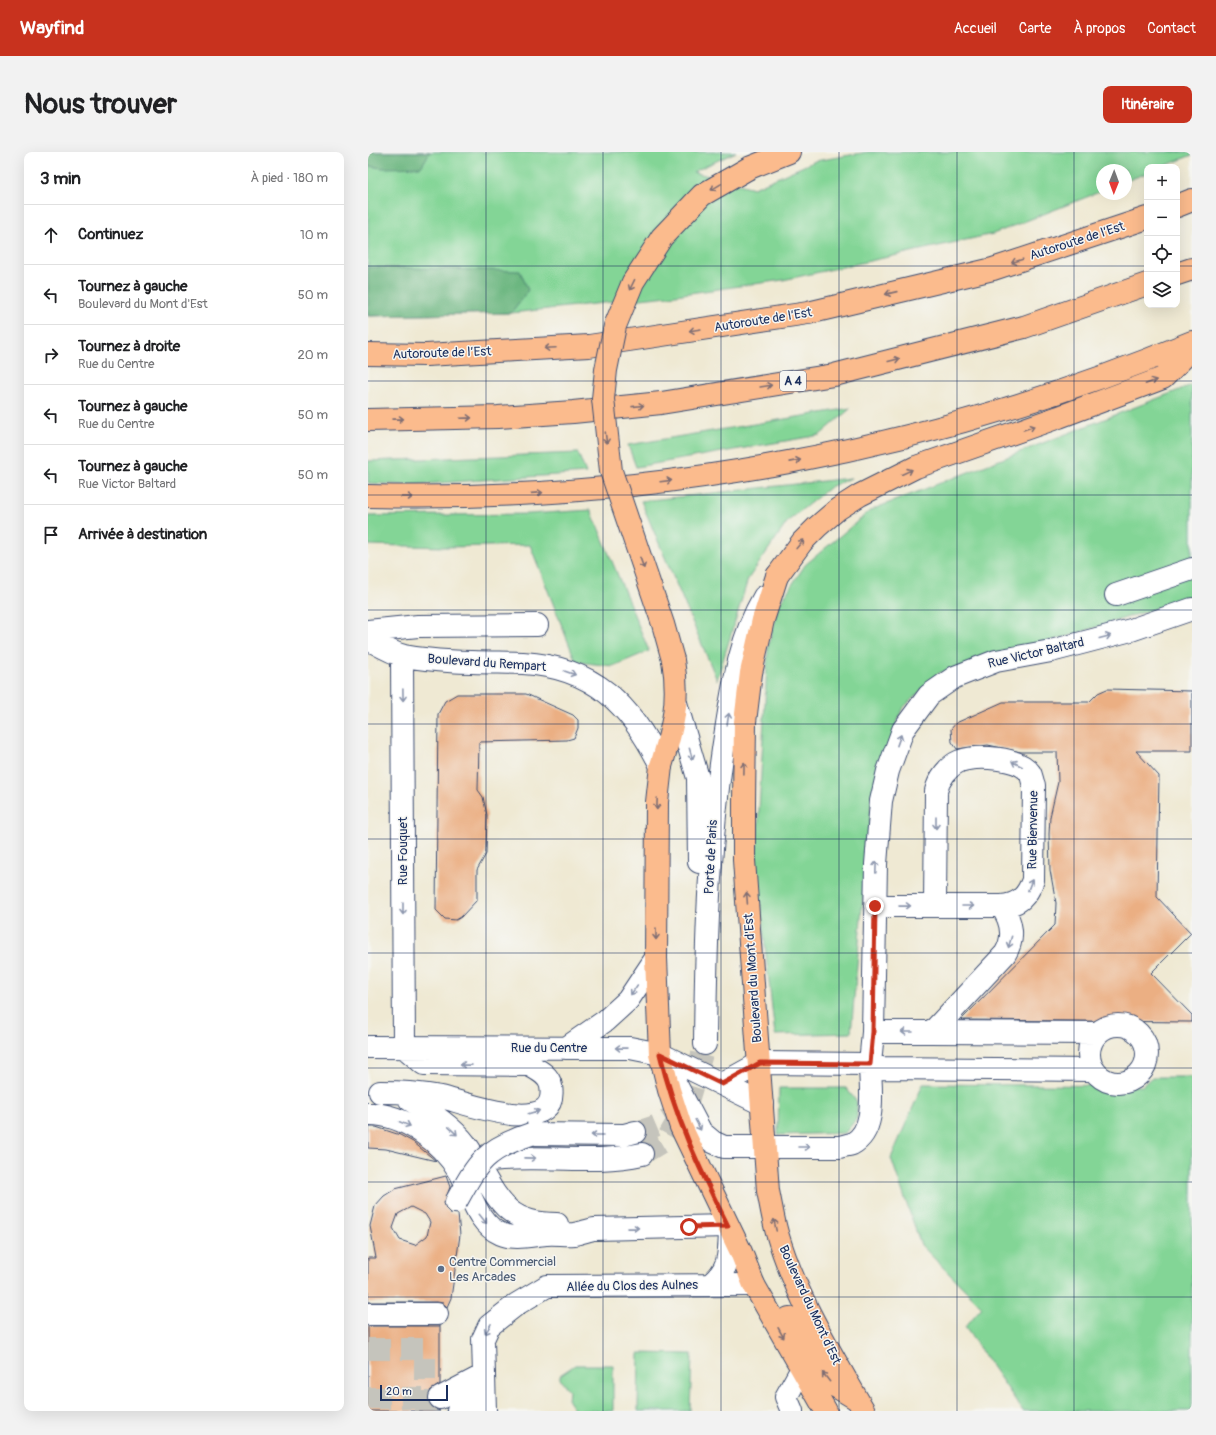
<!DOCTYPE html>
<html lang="fr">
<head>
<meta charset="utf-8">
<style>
	body { margin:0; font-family:Pangolin,sans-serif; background:#f2f2f2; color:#202124 }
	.controls { position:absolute; right:12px; top:12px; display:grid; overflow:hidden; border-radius:8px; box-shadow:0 4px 16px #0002 }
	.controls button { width:36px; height:36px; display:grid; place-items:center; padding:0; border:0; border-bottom:1px solid #e0e0e0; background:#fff; color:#202124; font:20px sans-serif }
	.compass { position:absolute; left:728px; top:12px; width:36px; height:36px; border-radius:50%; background:#fff; box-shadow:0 4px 16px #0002; rotate:181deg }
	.scale { position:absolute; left:12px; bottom:10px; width:68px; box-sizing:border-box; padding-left:4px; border:2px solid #1b2f5e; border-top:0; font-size:11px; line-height:14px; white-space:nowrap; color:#1b2f5e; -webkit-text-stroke:3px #f6f6f2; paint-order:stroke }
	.stop { position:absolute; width:12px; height:12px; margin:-9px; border:3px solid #c8321e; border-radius:50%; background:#fff }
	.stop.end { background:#c8321e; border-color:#fff; box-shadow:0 1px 4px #0008 }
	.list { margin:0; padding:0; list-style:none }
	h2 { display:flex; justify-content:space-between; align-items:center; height:52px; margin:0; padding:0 16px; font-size:17px }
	h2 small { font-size:13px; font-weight:400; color:#757577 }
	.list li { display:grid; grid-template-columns:26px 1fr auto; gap:12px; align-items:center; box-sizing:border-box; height:60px; padding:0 16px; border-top:1px solid #e0e0e0 }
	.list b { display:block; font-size:15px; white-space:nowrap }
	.list p { margin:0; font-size:13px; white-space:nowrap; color:#757577 }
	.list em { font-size:13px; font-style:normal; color:#757577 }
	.icon { flex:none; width:22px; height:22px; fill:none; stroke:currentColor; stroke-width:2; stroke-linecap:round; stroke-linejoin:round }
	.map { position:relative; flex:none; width:824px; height:1259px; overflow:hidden; border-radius:8px }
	header { display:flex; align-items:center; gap:24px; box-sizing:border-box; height:56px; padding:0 20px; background:#c8321e; color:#fff }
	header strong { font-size:19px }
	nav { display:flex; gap:22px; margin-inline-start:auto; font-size:14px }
	.intro { display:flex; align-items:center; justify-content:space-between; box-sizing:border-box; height:96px; padding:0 24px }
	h1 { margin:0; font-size:28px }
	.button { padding:10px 18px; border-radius:8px; background:#c8321e; color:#fff; font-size:14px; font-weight:700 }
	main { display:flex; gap:24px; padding:0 24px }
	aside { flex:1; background:#fff; border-radius:8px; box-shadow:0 4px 16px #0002 }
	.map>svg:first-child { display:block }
</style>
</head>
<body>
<header>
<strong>Wayfind</strong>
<nav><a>Accueil</a><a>Carte</a><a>À propos</a><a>Contact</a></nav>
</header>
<div class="intro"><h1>Nous trouver</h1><a class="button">Itinéraire</a></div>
<main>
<aside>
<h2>3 min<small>À pied · 180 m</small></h2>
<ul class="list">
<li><svg class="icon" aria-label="ahead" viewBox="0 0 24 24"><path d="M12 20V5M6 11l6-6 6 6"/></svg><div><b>Continuez</b></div><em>10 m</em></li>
<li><svg class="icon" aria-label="left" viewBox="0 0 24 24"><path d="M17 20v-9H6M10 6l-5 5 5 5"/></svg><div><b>Tournez à gauche</b><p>Boulevard du Mont d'Est</p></div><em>50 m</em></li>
<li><svg class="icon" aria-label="right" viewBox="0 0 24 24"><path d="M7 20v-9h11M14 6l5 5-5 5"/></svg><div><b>Tournez à droite</b><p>Rue du Centre</p></div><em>20 m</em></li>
<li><svg class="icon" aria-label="left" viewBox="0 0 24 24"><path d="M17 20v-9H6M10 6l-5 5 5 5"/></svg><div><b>Tournez à gauche</b><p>Rue du Centre</p></div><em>50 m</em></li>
<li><svg class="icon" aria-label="left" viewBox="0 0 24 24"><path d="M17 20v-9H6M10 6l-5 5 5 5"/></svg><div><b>Tournez à gauche</b><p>Rue Victor Baltard</p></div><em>50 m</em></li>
<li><svg class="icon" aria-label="arrive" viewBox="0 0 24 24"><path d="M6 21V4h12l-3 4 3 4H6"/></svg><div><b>Arrivée à destination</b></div></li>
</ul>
</aside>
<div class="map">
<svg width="824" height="1259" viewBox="0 0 824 1259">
	<rect width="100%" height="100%" fill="#f6f6f2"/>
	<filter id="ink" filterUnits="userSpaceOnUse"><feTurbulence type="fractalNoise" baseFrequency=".025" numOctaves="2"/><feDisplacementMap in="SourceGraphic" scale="8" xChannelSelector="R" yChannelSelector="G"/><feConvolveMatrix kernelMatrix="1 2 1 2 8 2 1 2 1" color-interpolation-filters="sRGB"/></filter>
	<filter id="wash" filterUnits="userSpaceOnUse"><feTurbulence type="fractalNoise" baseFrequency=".012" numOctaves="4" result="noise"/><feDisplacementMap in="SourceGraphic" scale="16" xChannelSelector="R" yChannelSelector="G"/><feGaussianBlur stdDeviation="0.9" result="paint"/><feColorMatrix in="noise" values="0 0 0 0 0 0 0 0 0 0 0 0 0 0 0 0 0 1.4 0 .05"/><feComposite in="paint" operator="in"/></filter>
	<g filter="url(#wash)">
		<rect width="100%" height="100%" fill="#efe9d3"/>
		<path fill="#83d596" stroke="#4f827a" d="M0,0h368l-43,20 61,16 61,-27 53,-9h324v3l-30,12h-15v6l-21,8v-11h-24v21l-109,43 -210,46 -115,16 -157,17 -143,3z
			M824,233v212l-124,39 -129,37 -37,36 -30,84 -21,240 -76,2 -19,-170 12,-218 10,-41 27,-41 66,-55z
			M483,256l-31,27 -184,32 -8,-22z
			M210,301l8,20 -178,12 -40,-2v-22z
			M483,326l-21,9 -42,34 -40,58 -31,101 -76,-179z
			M223,358l58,141 -36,15 -37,-4 -46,-117 -83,2 -79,-2v-29l161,-2z
			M784,925h40v334h-169l-58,-84 17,-20 -61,-62 -30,-87 32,-74 219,2z
			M411,936h67l11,14v16l-12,15 -67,2z
			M271,1201l53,1 -2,57h-52z
			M207,1213h38v46h-38l-7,-10 1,-11 -9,-10v-5z"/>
		<path fill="#6ab67f" stroke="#42726e" d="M0,0h62l-9,15 -39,1 -14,-2z
			M0,115l152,4 8,19 -17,23 -143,3z"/>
		<g id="blocks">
			<path fill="#ebaf83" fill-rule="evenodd" d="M739,537l85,2v60h-56l23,25 -2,121 34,36 -40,40 41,42v7l-231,-2 94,-95 1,-22 -6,-33 -1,-36 1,-17 8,-35 -1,-30h-36l-33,-7 -31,4 -5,-7 -1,-13 5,-6 47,-21h86l9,-9z
				M89,542h69l47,21 5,5v8l-4,10 -7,2 -88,2 -1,48 5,7 4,18 -1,39 -9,16v30l-16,17 -5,3 -11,-1 -9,-9 2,-196 7,-13z
				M0,975h8l24,8 13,7 23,19 -50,-12 -18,-1z
				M78,1024l4,11 -6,16 2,6 4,4 8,1 2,21 -9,63 -4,9 -4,-4 -6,-1h-69v-44h8l-6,-32 5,-20 9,-10 11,-7zM43,1055l14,7 5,8 -3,14 -12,9 -15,-5 -7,-12 5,-14z
				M0,1174h72v58l-10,7 -2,7 1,6 4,4 7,3h-72z"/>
		</g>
	</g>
	<g filter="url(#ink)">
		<use href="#blocks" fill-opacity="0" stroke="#3b4b70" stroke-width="1"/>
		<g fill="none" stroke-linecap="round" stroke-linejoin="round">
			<path stroke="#c5c4bc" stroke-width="22" stroke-dasharray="22 11" stroke-linecap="butt" d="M267,980c18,-4 30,-9 44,-21
				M274,1002l25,-15 20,-35 18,-60
				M0,1197h57v62
				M0,1246h72"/>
			<g stroke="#3b4b70" stroke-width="24">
				<path id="minor" d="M748,443l76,-26
					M0,479l50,-5 119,-1
					M0,487c11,6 24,14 36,17 39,7 79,6 119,7 71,4 108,42 138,103
					M308,551l22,75 1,84
					M507,754h126c18,-1 26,-10 32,-26l1,-95c-2,-4 -2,-9 -4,-12 -11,-16 -53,-18 -70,-12 -12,5 -21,18 -24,30l-1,115
					M721 902a29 29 0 1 1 58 0a29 29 0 1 1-58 0Z
					M505,880h56l7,-4 69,-74c10,-16 7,-33 -4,-48
					M561,880l169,1
					M337,892c1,-107 4,-213 22,-320 7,-43 14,-88 37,-127
					M0,895l262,1 30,6 102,50
					M198,896l39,-27 23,-21 28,-42
					M726,918l-213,-2 -11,-4 3,-32 3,-168 5,-63 7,-30 15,-41 26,-35 26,-18 41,-16 55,-10 80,-21 61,-21
					M301,919l32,61 12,10 11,5h115c4,-1 9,-2 13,-3 26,-14 18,-56 18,-80l-110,-1 -38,21
					M12,940c21,0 40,1 61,5 23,5 119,43 110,-11 -2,-11 -13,-16 -22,-21l-105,-1 -20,-17 -2,-391
					M42,948c21,13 42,26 57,46 5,6 8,14 12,21 21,37 31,57 78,57
					M0,962c35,-1 74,28 91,58 13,22 17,51 42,62 14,6 31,1 45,0 9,-1 19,1 28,0 7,-1 14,-4 20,-5l134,-3
					M163,982l93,1 11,-3
					M123,1008c50,-6 102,5 151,-6
					M342,1133c20,-17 19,-29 20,-54
					M0,1162h69
					M72,1246l44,-23
					M90,1259l26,-13
					M117,1259l-2,-72 6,-13 28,-22 30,-18 207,-1
					M424,1259l-6,-14 15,-27"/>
			</g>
			<g stroke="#3b4b70" stroke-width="24">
				<path id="major" d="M409,424l-14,44 -12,53 -6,49 -1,81v57l24,331c3,14 5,28 9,42 18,62 55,122 87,178
					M293,614l-4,36 -1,156 4,96 9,36 12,37 60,125 13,33 72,126
					M421,1166l38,63 28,17"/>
			</g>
			<g stroke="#3b4b70" stroke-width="24">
				<path id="highway" d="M381,16l40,-16
					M809,54l15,-6
					M809,122l15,-5
					M0,202l58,1 163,-9 219,-33 185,-44 154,-51
					M0,268l130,-3 75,-5 88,-9 173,-28 190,-48 123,-43
					M0,344c281,7 564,-46 824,-154
					M409,424l25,-34 15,-15 21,-18 22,-14 56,-28 143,-50 104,-39 29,-29
					M293,614c12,-39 19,-65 12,-106"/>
			</g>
			<use href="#minor" stroke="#fff" stroke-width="22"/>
			<use href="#major" stroke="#fbbb8d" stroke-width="22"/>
			<use href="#highway" stroke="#fbbb8d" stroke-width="22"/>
			<g stroke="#3b4b70" stroke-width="24" stroke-linecap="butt">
				<path id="minor-bridge" d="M88,1050c22,-40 29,-53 75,-68"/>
			</g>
			<g stroke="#3b4b70" stroke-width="24" stroke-linecap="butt">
				<path id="highway-bridge" d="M305,508l-10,-36 -52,-153 -8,-72 3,-29 9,-44 18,-44 29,-45 40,-42 47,-27"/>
			</g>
			<use href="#minor-bridge" stroke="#fff" stroke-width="22"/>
			<use href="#highway-bridge" stroke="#fbbb8d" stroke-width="22"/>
		</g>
		<defs><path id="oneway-shaft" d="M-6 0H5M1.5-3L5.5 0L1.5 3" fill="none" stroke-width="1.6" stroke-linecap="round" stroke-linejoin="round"/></defs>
		<g stroke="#806e73">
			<use href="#oneway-shaft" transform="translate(348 35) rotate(149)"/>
			<use href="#oneway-shaft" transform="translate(649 109) rotate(162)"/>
			<use href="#oneway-shaft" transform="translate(264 133) rotate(116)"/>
			<use href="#oneway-shaft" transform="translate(523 141) rotate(167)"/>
			<use href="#oneway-shaft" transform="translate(327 178) rotate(171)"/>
			<use href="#oneway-shaft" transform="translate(182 196) rotate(177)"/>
			<use href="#oneway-shaft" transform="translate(526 208) rotate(-14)"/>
			<use href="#oneway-shaft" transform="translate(783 230) rotate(-21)"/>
			<use href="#oneway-shaft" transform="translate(398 234) rotate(-9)"/>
			<use href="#oneway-shaft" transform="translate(270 254) rotate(-6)"/>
			<use href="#oneway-shaft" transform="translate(98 266) rotate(-2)"/>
			<use href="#oneway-shaft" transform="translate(30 267) rotate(-1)"/>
			<use href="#oneway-shaft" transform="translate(661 276) rotate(-19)"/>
			<use href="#oneway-shaft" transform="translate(238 286) rotate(83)"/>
			<use href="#oneway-shaft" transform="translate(427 309) rotate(-11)"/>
			<use href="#oneway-shaft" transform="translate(539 320) rotate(-25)"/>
			<use href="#oneway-shaft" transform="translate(298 329) rotate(-7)"/>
			<use href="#oneway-shaft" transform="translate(169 341) rotate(-4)"/>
			<use href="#oneway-shaft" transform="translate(39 345)"/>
			<use href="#oneway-shaft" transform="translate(432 392) rotate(-50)"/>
			<use href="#oneway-shaft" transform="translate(274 411) rotate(70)"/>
			<use href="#oneway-shaft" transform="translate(376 616) rotate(-89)"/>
			<use href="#oneway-shaft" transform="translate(289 652) rotate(92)"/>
			<use href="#oneway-shaft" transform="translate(379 746) rotate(-94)"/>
			<use href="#oneway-shaft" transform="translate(288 782) rotate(90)"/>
			<use href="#oneway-shaft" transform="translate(407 1073) rotate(-102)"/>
			<use href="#oneway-shaft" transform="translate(413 1181) rotate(61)"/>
			<use href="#oneway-shaft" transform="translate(458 1225) rotate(-128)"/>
		</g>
		<g stroke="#8d97ae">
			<use href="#oneway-shaft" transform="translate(737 485) rotate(-15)"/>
			<use href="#oneway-shaft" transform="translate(202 521) rotate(19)"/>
			<use href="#oneway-shaft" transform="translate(35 543) rotate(89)"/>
			<use href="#oneway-shaft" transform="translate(360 567) rotate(-81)"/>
			<use href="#oneway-shaft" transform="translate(531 588) rotate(-70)"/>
			<use href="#oneway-shaft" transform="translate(323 602) rotate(74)"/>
			<use href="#oneway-shaft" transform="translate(649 612) rotate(-153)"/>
			<use href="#oneway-shaft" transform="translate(568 671) rotate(90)"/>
			<use href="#oneway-shaft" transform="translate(508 715) rotate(-88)"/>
			<use href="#oneway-shaft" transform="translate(662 733) rotate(-69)"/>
			<use href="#oneway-shaft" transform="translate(537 754) rotate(-1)"/>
			<use href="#oneway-shaft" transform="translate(600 754)"/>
			<use href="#oneway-shaft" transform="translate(35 757) rotate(90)"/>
			<use href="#oneway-shaft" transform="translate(642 790) rotate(106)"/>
			<use href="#oneway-shaft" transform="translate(266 838) rotate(124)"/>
			<use href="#oneway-shaft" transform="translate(539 880) rotate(-180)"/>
			<use href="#oneway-shaft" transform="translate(253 896) rotate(-179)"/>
			<use href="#oneway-shaft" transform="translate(98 913) rotate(-179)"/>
			<use href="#oneway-shaft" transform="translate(166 960) rotate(-16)"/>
			<use href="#oneway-shaft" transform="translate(37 972) rotate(22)"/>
			<use href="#oneway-shaft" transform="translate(330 973) rotate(62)"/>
			<use href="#oneway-shaft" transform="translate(85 979) rotate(44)"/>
			<use href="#oneway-shaft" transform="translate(229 983) rotate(-180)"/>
			<use href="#oneway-shaft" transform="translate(436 995)"/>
			<use href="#oneway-shaft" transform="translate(162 1006) rotate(1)"/>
			<use href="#oneway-shaft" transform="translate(115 1067) rotate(51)"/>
			<use href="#oneway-shaft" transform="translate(265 1076) rotate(-1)"/>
			<use href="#oneway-shaft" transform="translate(120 1177) rotate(120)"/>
		</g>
	</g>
	<g fill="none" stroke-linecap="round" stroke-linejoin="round" filter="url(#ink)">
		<path stroke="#c8321e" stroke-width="5" d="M321,1075l39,-1c-29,-58 -53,-108 -68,-172l62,30 38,-21 110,1 3,-32 2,-126"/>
	</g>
	<path fill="none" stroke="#1b2f5e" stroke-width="1" stroke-opacity="0.55" d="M118,0v1259M235,0v1259M353,0v1259M471,0v1259M589,0v1259M706,0v1259M0,114h779M809,114h15M0,229h824M0,343h824M0,458h824M0,572h824M0,687h824M0,801h824M0,916h824M0,1030h824M0,1145h824"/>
	<circle fill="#5c6f8a" stroke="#f6f6f2" stroke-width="1.5" cx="73" cy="1117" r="4"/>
	<g text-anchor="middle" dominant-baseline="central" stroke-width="3" stroke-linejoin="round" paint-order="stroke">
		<rect fill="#f6f6f2" stroke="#5d6b8a" stroke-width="1" x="412" y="219" width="26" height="20" rx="3"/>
		<g font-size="12" font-weight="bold" fill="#1b2f5e">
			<text x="425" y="229">A 4</text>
		</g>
		<g font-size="13" fill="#1b2f5e" stroke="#f6f6f2">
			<text transform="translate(709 89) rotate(-18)">Autoroute de l’Est</text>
			<text transform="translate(395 168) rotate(-9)">Autoroute de l’Est</text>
			<text transform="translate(74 201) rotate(-2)">Autoroute de l’Est</text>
			<text transform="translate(668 501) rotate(-13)">Rue Victor Baltard</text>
			<text transform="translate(119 511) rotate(4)">Boulevard du Rempart</text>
			<text transform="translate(665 678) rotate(-89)">Rue Bienvenue</text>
			<text transform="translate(35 699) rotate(-90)">Rue Fouquet</text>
			<text transform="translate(343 705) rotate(-87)">Porte de Paris</text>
			<text transform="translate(385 826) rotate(-94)">Boulevard du Mont d'Est</text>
			<text x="181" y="896">Rue du Centre</text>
			<text transform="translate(264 1134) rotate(-1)">Allée du Clos des Aulnes</text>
			<text transform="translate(442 1153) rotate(65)">Boulevard du Mont d'Est</text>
		</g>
		<g font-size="13" fill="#4e5e75" stroke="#f6f6f2" text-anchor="start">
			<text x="81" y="1110">Centre Commercial<tspan x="81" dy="15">Les Arcades</tspan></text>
		</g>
	</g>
</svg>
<div class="controls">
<button>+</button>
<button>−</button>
<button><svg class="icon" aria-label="locate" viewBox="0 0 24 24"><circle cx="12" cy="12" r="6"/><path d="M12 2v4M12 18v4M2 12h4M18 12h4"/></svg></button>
<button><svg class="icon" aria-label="layers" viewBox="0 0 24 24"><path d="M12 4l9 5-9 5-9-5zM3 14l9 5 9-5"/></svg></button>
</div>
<svg class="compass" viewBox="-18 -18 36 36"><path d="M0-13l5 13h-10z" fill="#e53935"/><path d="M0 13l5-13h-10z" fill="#757577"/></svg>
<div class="scale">20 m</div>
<div class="stop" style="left:321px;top:1075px"></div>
<div class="stop end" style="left:507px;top:754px"></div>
</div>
</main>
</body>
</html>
